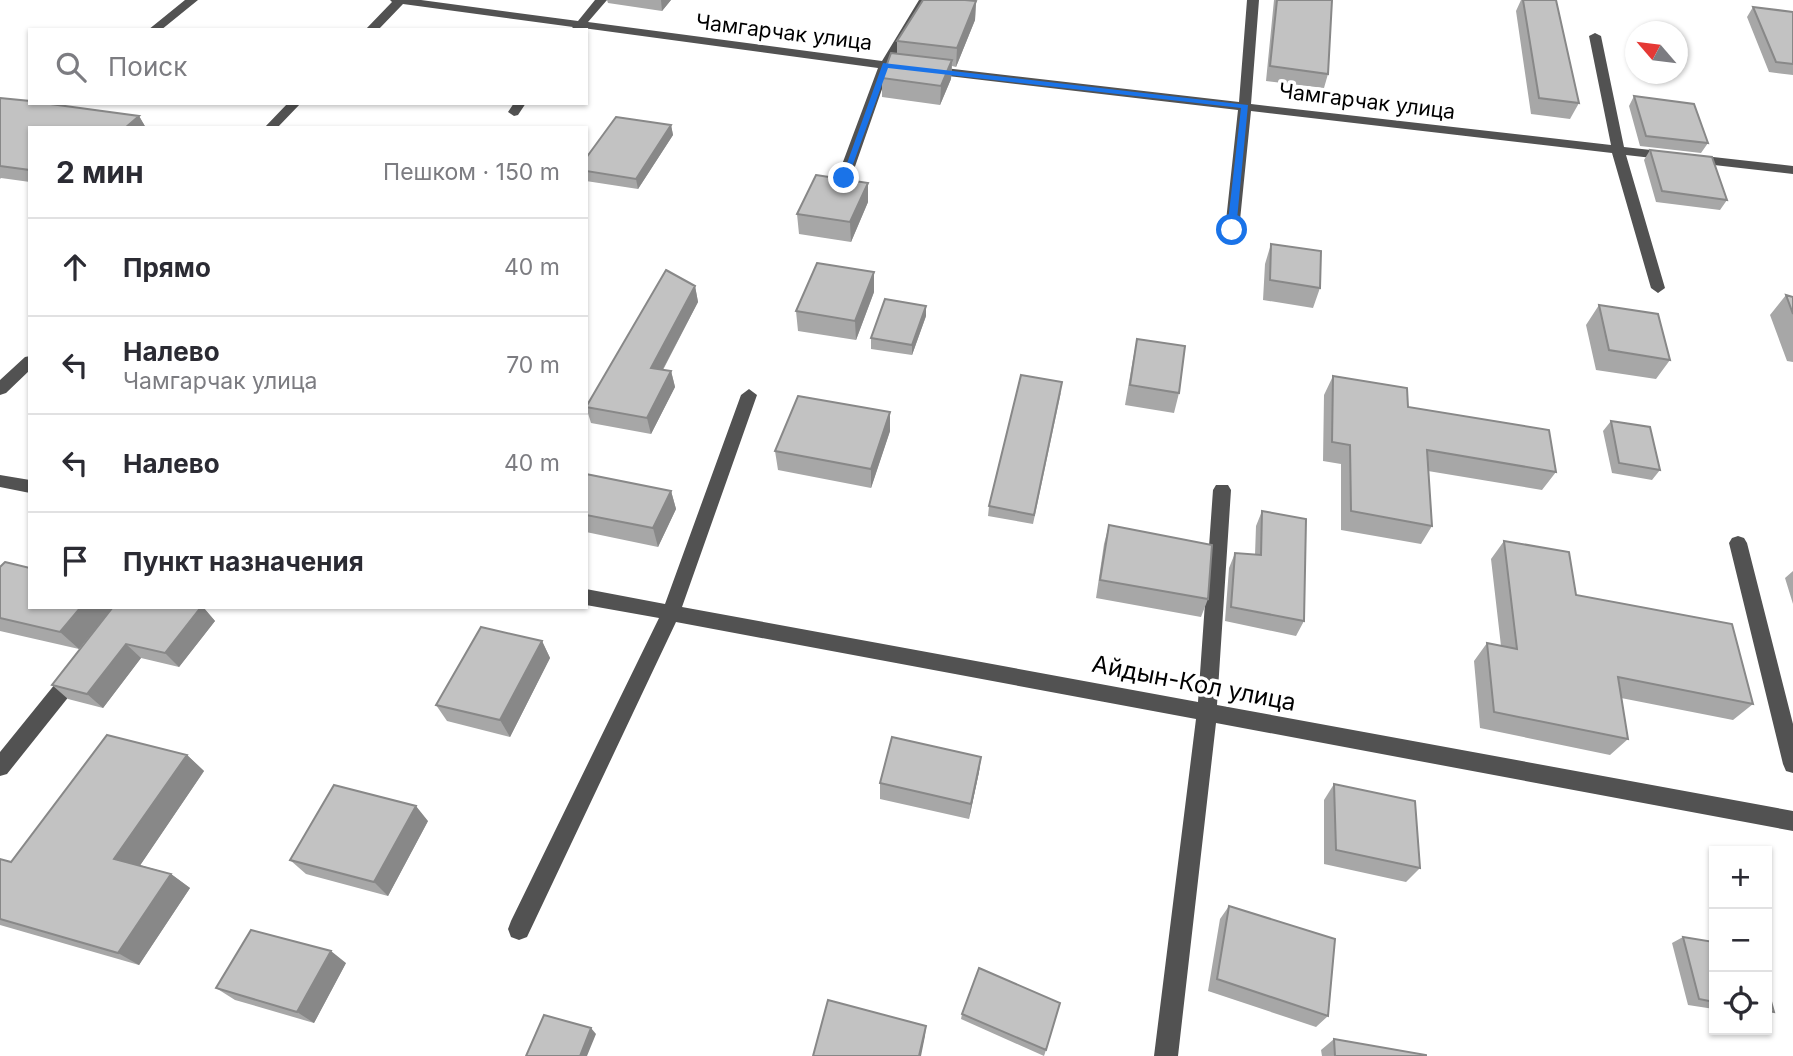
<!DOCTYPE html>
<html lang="ru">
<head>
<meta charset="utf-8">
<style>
	body { margin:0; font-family:Inter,sans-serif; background:#f2f2f3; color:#2b2b33 }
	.controls { position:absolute; right:21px; bottom:21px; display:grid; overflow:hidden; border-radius:0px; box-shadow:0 2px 5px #0004 }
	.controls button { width:63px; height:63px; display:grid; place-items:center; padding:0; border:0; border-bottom:2px solid #e1e1e2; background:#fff; color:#2b2b33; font:35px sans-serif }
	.compass { position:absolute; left:1625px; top:21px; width:63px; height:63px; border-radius:50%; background:#fff; box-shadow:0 2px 5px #0004; rotate:298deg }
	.stop { position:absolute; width:21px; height:21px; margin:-16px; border:5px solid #1a73e8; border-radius:50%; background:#fff }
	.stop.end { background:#1a73e8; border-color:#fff; box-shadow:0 2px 7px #0008 }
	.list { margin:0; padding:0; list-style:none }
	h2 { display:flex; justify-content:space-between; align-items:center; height:91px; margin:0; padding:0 28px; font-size:30px }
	h2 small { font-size:23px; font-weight:400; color:#7c7c81 }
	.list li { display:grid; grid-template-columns:46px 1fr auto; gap:21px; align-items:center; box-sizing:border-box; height:98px; padding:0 28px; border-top:2px solid #e1e1e2 }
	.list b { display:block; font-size:26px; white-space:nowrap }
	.list p { margin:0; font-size:23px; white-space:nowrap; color:#7c7c81 }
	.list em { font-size:23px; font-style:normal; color:#7c7c81 }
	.icon { flex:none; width:38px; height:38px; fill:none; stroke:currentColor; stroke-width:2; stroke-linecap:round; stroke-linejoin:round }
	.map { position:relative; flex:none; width:1793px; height:1056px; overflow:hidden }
	.search { position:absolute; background:#fff; box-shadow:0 2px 5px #0004; left:28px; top:28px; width:560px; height:77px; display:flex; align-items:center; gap:18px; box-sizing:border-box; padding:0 24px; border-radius:0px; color:#7c7c81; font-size:26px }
	.panel { position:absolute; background:#fff; box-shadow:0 2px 5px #0004; left:28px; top:126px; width:560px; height:483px; border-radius:0px }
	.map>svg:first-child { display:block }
</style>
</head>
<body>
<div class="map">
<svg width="1793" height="1056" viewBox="0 0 1793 1056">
	<rect width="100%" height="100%" fill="#fff"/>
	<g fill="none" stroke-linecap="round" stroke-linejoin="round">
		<path fill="#525252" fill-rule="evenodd" d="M185,0h13l-37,30h-13z
			M390,0h31l157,21 17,-21h12l-19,22 294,39 37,-61h12l-38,62 346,40 8,-102h12l-8,104 360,41 -22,-109 6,-3 6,3 23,111 169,19v8l-167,-19 39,133 -7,5 -7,-5 -39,-135 -361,-42 -12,119 -7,4 -7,-4 13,-120 -349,-41 -38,109 -7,4 -7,-4 41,-110 -295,-40 -13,2 3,-3 -170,-23 -25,26h-13l27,-28z
			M288,103h13l-24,25h-13z
			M514,103h12l-8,12 -4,1 -6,-4z
			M30,356v14l-24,23 -6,2v-15l25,-23z
			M749,389l8,6 -75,212 516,95 15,-212 3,-5h12l3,5 -14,215 576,106v20l-577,-108 -38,333h-24l42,-337 -520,-97 -149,315 -8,3 -8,-3 -3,-8 3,-8 148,-303 -73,-13v-16l79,15 76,-209z
			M0,475l30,5v13l-30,-6z
			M1738,536l6,2 3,5 46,181v49l-7,-2 -3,-7 -54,-221 3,-5z
			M75,666l7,2 3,6 -3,6 -75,94 -7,2v-24l68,-84z"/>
	</g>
	<path fill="#a7a7a7" d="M607,0h64l-9,11 -54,-8z
		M1274,0h58l-4,74 -4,14 -58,-7z
		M1521,0h35l23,103 -9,16 -39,-5 -15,-103z
		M976,1l-1,19 -19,47 -4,-1 -1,13 -11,26 -58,-8v-19l15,-25v-12z
		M1753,7l40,5v63l-24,-3 -22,-55z
		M1634,96l74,47 -7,10 -61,-7 -11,-40z
		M0,98l139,18 7,12h-116v54l-29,-4 -1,1z
		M671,125l2,10 -35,54 -52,-8v-23z
		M1650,150l77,50 -7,10 -64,-8 -12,-42z
		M868,202l-17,40 -52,-8 -2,-20z
		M1271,244l49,44 -7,20 -50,-8 2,-36z
		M874,272v20l-18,48 -58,-9 -2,-20z
		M695,286l3,16 -35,68 8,1 4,16 -24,47 -60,-11 -5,-16z
		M1786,295l7,2v65l-6,-1 -17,-46z
		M1599,305l71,55 -14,19 -60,-9 -10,-45z
		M926,316l-14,39 -41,-6v-11z
		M1137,339l42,54 -5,20 -49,-8 8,-46z
		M1333,376l223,96 -14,18 -114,-19 4,55 -11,18 -80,-14v-66l-18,-3 1,-66z
		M1061,392l-28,132 -45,-8 1,-10z
		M890,412v19l-19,57 -93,-18 -3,-19z
		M1611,421l49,49 -8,10 -40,-7 -9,-42z
		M586,474l85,17 5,18 -18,38 -72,-15z
		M1262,511l42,110 -8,15 -71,-15 4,-53 6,-15 20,2 1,-29z
		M1109,525l99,74 -7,18 -105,-19 8,-54z
		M1504,541l72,54 177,109 -20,16 -112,-22 7,41 -18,16 -130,-27 -6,-67 13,-18 14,3 -10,-87z
		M0,567l113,40 -34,42 -79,-18z
		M1793,571v33l-8,-26z
		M113,607h90l12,14 -36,46 -38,-9 -38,50 -35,-9 -16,-14z
		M542,641l8,17 -40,79 -63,-16 -11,-16z
		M187,755l17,16 -64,94 31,9 19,14 -51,77 -139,-40v-66l11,3z
		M981,757l-2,15 -10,47 -89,-20v-16z
		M1334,784l86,84 -14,14 -82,-18v-64z
		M428,821l-40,75 -82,-22 -16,-14z
		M1229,906l99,110 -12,11 -108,-36 12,-72z
		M1683,937l31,5v67l-26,-4 -16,-62z
		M346,963l-32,60 -79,-23 -19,-12z
		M962,1014l84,36 -2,6 -83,-37z
		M1334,1039l92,17h-104l-1,-6z"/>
	<path fill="#888" d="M661,0h10l-9,11z
		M976,1l-1,19 -19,47 1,-19z
		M952,60l-1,19 -11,26 1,-19z
		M139,116l7,12h-21z
		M671,125l2,10 -35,54 -2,-10z
		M868,183v19l-17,40 -1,-20z
		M874,272v20l-18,48 -1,-19z
		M695,286l3,16 -43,82 -4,-16z
		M926,306v10l-14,39v-10z
		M671,371l4,16 -24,47 -4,-16z
		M890,412v19l-19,57v-19z
		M671,491l5,18 -18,38 -5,-19z
		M81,607h32l-34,42 -19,-17z
		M201,607h2l12,14 -36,46 -14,-14z
		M542,641l8,17 -40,79 -10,-17z
		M126,644l15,14 -38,50 -16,-14z
		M187,755l17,16 -69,102 -21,-14z
		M981,757l-2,15 -10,47 2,-15z
		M416,806l12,15 -40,75 -14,-14z
		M171,874l19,14 -51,77 -21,-12z
		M331,951l15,12 -32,60 -17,-11z
		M926,1026l-1,10 -4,20h-2z
		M591,1028l5,6 -9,22h-7z"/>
	<path fill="#c2c2c2" stroke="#888" stroke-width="2" d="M923,0h42l11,1 -19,47 -60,-7z
		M1277,0h55l-4,74 -58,-8z
		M1523,0h33l23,103 -40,-5z
		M1753,7l40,5v52l-17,-2z
		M891,53l61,7 -11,26 -59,-8z
		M1634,96l60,8 14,39 -62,-7z
		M0,98l30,3v2h13l96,13 -14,12h-95v42l-30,-4z
		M616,117l55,8 -35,54 -50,-8v-13z
		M1650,150l62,7 15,43 -65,-9z
		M816,175l52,8 -18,39 -53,-8z
		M1271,244l50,7 -1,37 -50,-8z
		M817,263l57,9 -19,49 -59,-10z
		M666,270l29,16 -44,82 20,3 -24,47 -61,-11z
		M1786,295l7,2v17z
		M885,299l41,7 -14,39 -41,-7z
		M1599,305l59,9 12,46 -61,-10z
		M1137,339l48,7 -6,47 -49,-8z
		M1021,375l41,7 -28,133 -45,-9z
		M1333,376l74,12 1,19 141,23 7,42 -129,-22 5,76 -81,-15 -1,-66 -18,-3z
		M798,396l92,16 -19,57 -96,-18z
		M1611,421l39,6 10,43 -41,-7z
		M586,474l85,17 -18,37 -67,-13z
		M1262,511l44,8 -2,102 -73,-14 4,-54 26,2z
		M1109,525l103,20 -4,54 -108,-19z
		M1504,541l65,11 7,43 156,29 21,80 -135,-27 10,62 -134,-27 -7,-69 30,6z
		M5,562l25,6v39h51l-21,25 -60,-14v-51z
		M113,607h88l-36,46 -39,-9 -39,50 -35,-9z
		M481,627l61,14 -42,79 -64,-15z
		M107,735l80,20 -73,104 57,15 -53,79 -118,-34v-60l11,3z
		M892,737l89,20 -10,47 -91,-21z
		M1334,784l81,17 5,67 -84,-18z
		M334,785l82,21 -42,76 -84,-22z
		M1229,906l106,33 -7,77 -111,-37z
		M251,930l80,21 -34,61 -81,-24z
		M1683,937l31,5v60l-15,-3z
		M979,968l81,35 -14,47 -84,-36z
		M1767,987l7,25 -7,-1z
		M828,1000l98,26 -7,30h-106z
		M544,1015l47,13 -11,28h-54z
		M1334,1039l92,16v1h-91z"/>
	<path fill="#1a73e8" d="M883,63l365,42 -12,125 -4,3 -5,-3 14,-122 -353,-40 -40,110 -7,2z"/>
	<g text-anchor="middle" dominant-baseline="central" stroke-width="7" stroke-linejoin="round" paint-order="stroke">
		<g font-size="21" fill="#000" stroke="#fff">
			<text transform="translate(784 32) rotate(7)">Чамгарчак улица</text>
			<text transform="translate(1367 101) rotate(7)">Чамгарчак улица</text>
		</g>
		<g font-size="24" fill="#000" stroke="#fff">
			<text transform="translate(1194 683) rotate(11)">Айдын-Кол улица</text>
		</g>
	</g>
</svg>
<div class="controls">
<button>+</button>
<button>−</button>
<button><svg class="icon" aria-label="locate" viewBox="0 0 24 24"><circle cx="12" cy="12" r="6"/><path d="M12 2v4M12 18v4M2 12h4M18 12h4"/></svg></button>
</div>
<svg class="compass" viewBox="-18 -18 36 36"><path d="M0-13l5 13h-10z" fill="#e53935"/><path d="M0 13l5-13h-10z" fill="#7c7c81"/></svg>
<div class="stop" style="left:1232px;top:230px"></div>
<div class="stop end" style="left:844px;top:178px"></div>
<div class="search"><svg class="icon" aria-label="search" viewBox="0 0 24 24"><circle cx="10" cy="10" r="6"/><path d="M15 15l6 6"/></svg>Поиск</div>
<section class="panel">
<h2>2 мин<small>Пешком · 150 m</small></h2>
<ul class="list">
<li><svg class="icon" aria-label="ahead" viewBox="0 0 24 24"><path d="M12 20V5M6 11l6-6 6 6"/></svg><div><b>Прямо</b></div><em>40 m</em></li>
<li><svg class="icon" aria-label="left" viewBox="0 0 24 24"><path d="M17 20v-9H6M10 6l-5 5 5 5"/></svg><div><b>Налево</b><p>Чамгарчак улица</p></div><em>70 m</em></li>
<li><svg class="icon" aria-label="left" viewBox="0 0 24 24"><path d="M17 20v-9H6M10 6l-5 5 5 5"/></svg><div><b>Налево</b></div><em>40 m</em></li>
<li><svg class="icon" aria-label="arrive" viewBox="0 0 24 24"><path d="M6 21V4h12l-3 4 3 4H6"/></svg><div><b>Пункт назначения</b></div></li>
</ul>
</section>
</div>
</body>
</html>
